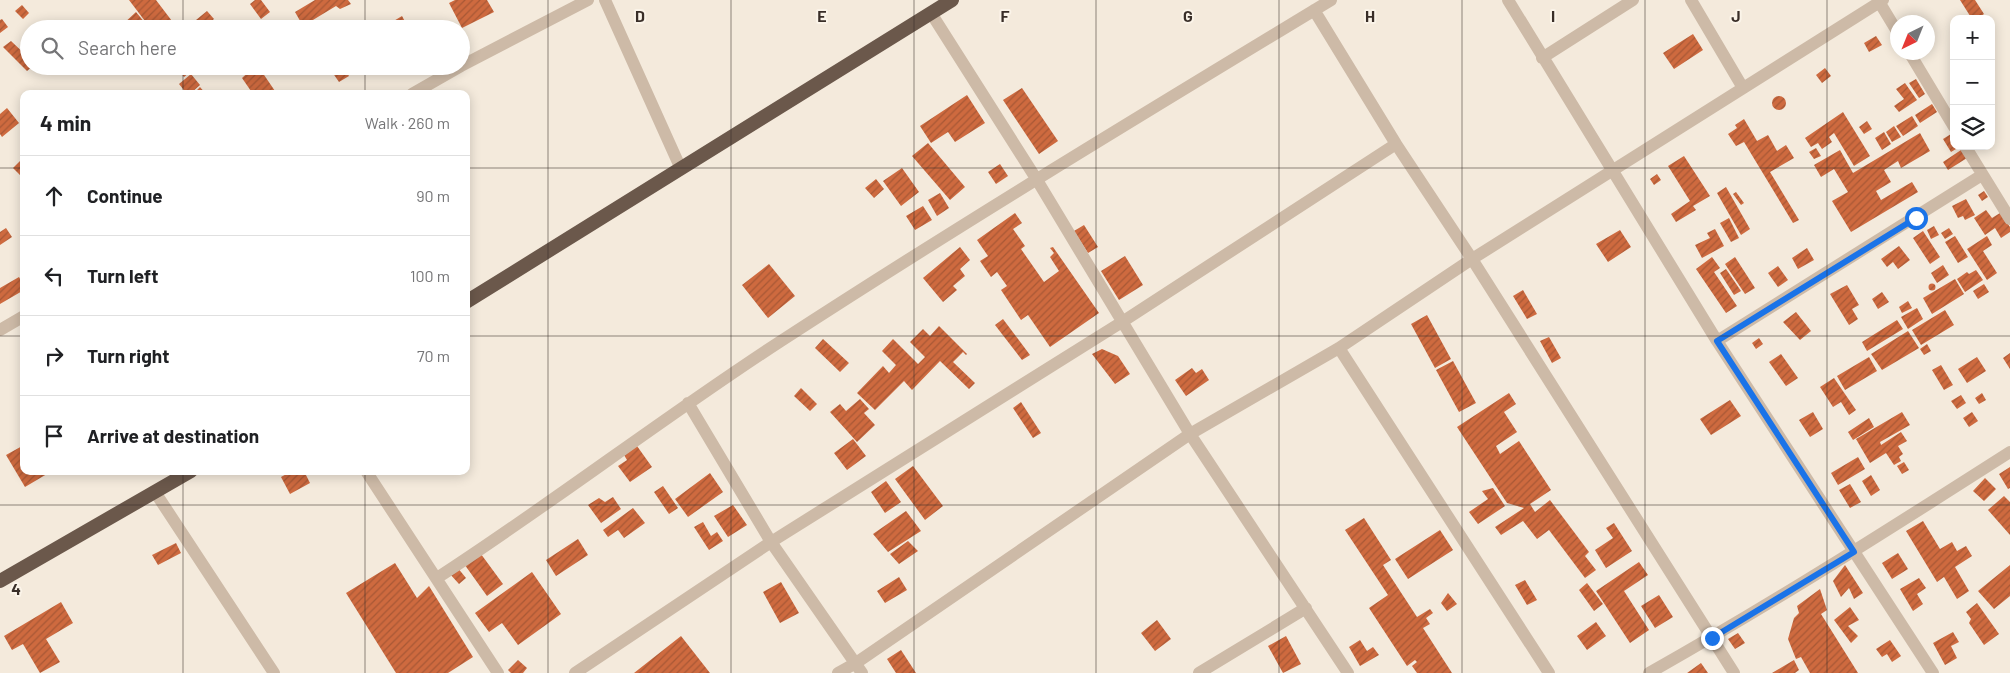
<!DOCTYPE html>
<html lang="en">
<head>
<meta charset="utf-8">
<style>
	body { margin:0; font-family:Barlow,sans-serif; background:#f6f6f6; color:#202124 }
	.controls { position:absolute; right:15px; top:15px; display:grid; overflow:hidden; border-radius:10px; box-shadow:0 2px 12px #0003 }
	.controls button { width:45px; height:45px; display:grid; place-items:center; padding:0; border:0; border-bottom:1px solid #e0e0e0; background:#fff; color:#202124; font:25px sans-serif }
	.compass { position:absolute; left:1890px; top:15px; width:45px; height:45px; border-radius:50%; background:#fff; box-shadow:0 2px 12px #0003; rotate:223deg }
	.stop { position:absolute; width:15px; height:15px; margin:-11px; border:4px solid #1a73e8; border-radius:50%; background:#fff }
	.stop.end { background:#1a73e8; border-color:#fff; box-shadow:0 1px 5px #0008 }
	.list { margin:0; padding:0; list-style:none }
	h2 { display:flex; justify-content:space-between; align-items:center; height:65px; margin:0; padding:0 20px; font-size:21px }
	h2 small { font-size:16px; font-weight:400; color:#757577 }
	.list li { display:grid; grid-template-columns:32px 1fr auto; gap:15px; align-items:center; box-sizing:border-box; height:80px; padding:0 20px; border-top:1px solid #e0e0e0 }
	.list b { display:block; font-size:19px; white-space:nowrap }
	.list em { font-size:16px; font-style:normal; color:#757577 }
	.icon { flex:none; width:28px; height:28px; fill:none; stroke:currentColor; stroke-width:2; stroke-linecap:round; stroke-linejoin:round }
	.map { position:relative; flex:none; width:2010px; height:673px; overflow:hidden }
	.search { position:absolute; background:#fff; box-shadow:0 2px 12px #0003; left:20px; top:20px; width:450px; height:55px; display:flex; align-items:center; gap:12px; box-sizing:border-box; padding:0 18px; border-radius:28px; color:#757577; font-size:19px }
	.panel { position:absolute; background:#fff; box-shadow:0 2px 12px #0003; left:20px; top:90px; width:450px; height:385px; border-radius:10px }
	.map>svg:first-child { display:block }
</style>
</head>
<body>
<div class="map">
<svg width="2010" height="673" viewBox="0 0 2010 673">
	<defs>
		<pattern id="building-hatch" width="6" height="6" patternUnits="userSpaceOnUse" patternTransform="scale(1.25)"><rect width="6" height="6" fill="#ce6a3f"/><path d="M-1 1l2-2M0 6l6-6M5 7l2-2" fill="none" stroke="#a85835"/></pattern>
	</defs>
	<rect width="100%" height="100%" fill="#f4eadc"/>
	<path fill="url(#building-hatch)" d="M129,0h27l19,25 -4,4h-20z
		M255,0h6l9,12 -9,7 -11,-15z
		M315,0h33l3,4 -11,5 -4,-3 -33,20 -8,-14z
		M455,0h32l7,12 -32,16 -13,-25z
		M1960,0h15l9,14 -7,5h-5z
		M22,5l7,8 -6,6 -8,-8z
		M207,11l7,8 -11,9 -7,-8z
		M136,12l14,17h-25l-3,-4z
		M402,16l7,13h-13l-4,-7z
		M2,19l6,8 -8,6v-13z
		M1693,34l10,16 -29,19 -11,-16z
		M1876,36l6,9 -13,7 -5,-9z
		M11,41l18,17v8h4l-6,5 -24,-24z
		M175,66h9l6,6 -6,5z
		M255,66h3l19,28h-13l-2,-3 -3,3h-6l-11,-16z
		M261,66h11l-7,6z
		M334,66h9l6,10 -10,6 -9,-13z
		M1825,68l6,8 -9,7 -6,-8z
		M191,74l9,11 -10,9h-3l-8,-10z
		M1916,79l9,15 -6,4 -10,-15z
		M1905,83l12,17 -18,12 -5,-6 10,-7 -8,-10z
		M200,87l6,7h-13z
		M1022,88l36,53 -19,13 -36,-54z
		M967,95l18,28 -30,19 -7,-10 -17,11 -11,-17z
		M1772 103a7 7 0 1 1 14 0a7 7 0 1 1-14 0Z
		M1932,104l5,8 -17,11 -5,-8z
		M7,108l12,15 -17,14 -2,-3v-20z
		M1843,112l27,44 -16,10 -20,-33 -5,4 3,5 -10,7 -4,-6 -7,4 -6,-9z
		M1912,116l6,10 -15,10 -7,-10z
		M1744,119l13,22 11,-6 9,16 9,-6 8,13 -24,14 29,48 -6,3 -49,-81 -8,4 -8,-12 9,-6 -2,-3z
		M1867,121l5,8 -8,5 -5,-7z
		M1894,126l7,11 -9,5 -6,-10z
		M1884,132l7,12 -9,6 -7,-12z
		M1920,133l10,18 -29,17 -3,-7 -14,9 7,12 -15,9 5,9 31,-18 6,10 -67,40 -19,-31 16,-9 -14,-23 -13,8 -7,-12 26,-15 13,23z
		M1951,134l3,3v9h7l-10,6 -8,-13z
		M928,143l37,44 -15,13 -38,-44z
		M1816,148l5,8 -7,3 -5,-7z
		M1961,150l6,8 -19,12 -5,-8z
		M1684,156l26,40 -17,10 3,4 -20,12 -5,-8 19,-13 -22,-35z
		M24,157v14l-4,4 -7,-7z
		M1000,164l8,12 -12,8 -8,-12z
		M902,168l17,24 -18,14 -18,-25z
		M1657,174l4,6 -7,5 -4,-6z
		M876,179l8,10 -10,9 -9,-10z
		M1726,187l24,42 -9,6 -24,-42z
		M1984,191l4,6 -6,4 -4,-6z
		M1736,192l8,11 -3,2 -8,-11z
		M940,193l9,15 -12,8 -9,-16z
		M1966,199l9,16 -10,5 -2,-4 -5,2 -6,-12z
		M923,206l9,14 -17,10 -9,-14z
		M1986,210l6,8 8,-5 10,14v5l-9,6 -6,-10 -10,7 -11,-17z
		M1015,213l7,10 -9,6 12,17 -4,3 23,33 15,-11 -9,-14 4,-4 -4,-5 3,-1 46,66 -49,34 -22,-32 -7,5 -20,-30 6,-4 -10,-14 -6,5 -11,-16 8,-5 -11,-16z
		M1729,218l10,20 -8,4 -11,-19z
		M1084,225l14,22 -10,6 -14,-22z
		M1934,226l5,9 -8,4 -4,-9z
		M6,228l6,9 -12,8v-13z
		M1949,228l4,6 -8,5 -4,-6z
		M1715,229l9,17 -22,12 -7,-13 15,-7 -3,-5z
		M1620,230l11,17 -23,15 -12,-18z
		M1923,231l17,26 -10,7 -17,-26z
		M1955,236l13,21 -10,6 -13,-21z
		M1987,236l5,9 -9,6 14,22 -10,7 -20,-31z
		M1899,246l11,14 -12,9 -5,-7 -6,5 -6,-8z
		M960,247l10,13 -10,9 5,7 -12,10 4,4 -14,12 -20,-24z
		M1807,248l7,12 -16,9 -6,-11z
		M1125,256l18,29 -24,15 -18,-29z
		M1712,257l8,11 -6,4 23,34 -11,7 -30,-44z
		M1735,257l20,31 -10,6 -20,-30z
		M769,264l26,32 -27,22 -26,-33z
		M1943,265l6,10 -12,8 -6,-10z
		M1778,266l10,14 -10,7 -10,-14z
		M1726,269l15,22 -7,4 -14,-22z
		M1976,270l7,10 -18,12 -8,-13 10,-7 2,2z
		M19,277l5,9v4l-24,14v-16z
		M1955,279l9,15 -32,20 -9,-16z
		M1928.5 287a3.5 3.5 0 1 1 7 0a3.5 3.5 0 1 1-7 0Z
		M1984,284l5,8 -11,7 -5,-8z
		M1847,285l12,20 -7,4 6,10 -9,6 -19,-31z
		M1523,290l14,24 -10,5 -14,-23z
		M1882,292l7,10 -11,7 -6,-10z
		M1908,301l4,7 -10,5 -3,-6z
		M1917,308l6,11 -15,10 -7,-12z
		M1945,310l9,15 -33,20 -9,-15z
		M1796,312l15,19 -11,9 -17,-18z
		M1427,315l24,44 -16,9 -24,-44z
		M1003,319l27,36 -8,5 -27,-35z
		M1897,320l6,9 -36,22 -5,-9z
		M939,326l28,28 -1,1 -3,-3 -10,10 22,21 -6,6 -29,-28 -28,29 -8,-9 -29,29 -18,-17 26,-27 6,7 7,-8 -14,-14 11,-12 25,25 7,-7 -15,-15 13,-13 7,7z
		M1908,331l11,17 -37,22 -11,-16z
		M1549,337l12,21 -9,5 -12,-22z
		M1759,338l4,6 -7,5 -4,-6z
		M823,339l26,24 -9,9 -25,-24z
		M1927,344l4,7 -7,4 -4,-6z
		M1102,349l16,7 12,18 -15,10 -23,-30z
		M2010,353v16l-7,-11z
		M1781,354l17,24 -12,8 -17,-24z
		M1869,357l8,14 -32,19 -8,-14z
		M1977,357l9,14 -19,12 -9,-14z
		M1453,361l23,42 -17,9 -23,-42z
		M1941,365l12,20 -9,5 -12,-20z
		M1192,368l4,5 6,-4 7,11 -23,16 -11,-16z
		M1834,378l22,32 -7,5 -8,-13 -8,5 -13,-20z
		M801,388l16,16 -7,7 -16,-15z
		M1509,393l7,11 -12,8 13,20 -21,14 4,8 19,-13 32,49 -21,14 5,8 15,-12 39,52 -4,4 11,14 -11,8 -36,-48 -12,9 -14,-18 -22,14 -6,-8 29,-19 -17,-5 -50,-76z
		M1982,393l4,7 -7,4 -4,-6z
		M1961,395l5,8 -9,6 -6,-8z
		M860,399l9,10 -5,4 11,12 -18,17 -27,-30 10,-8 6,7z
		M1730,400l11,16 -30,19 -11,-16z
		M1021,402l20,31 -8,5 -20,-30z
		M1813,412l10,17 -13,8 -11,-17z
		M1902,412l8,13 -30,17 1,3 20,-13 6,9 -9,5 5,8 -4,3 2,4 -7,4 -8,-12 -16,10 -14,-24z
		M1972,412l6,9 -9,6 -6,-9z
		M1869,418l5,9 -21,13 -5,-8z
		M853,439l13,17 -19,14 -13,-17z
		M24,445v26h28l-27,16 -19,-32z
		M637,446l15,21 -22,15 -12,-16 9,-6 -3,-5z
		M1858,457l7,12 -27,16 -7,-12z
		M1904,462l5,8 -7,4 -5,-8z
		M913,466l30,40 -18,14 -30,-41z
		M2010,467v21l-2,1 -9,-15z
		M292,471h12l6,12 -20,11 -9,-17z
		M710,473l13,19 -35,25 -13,-18z
		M1871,475l9,15 -9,6 -9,-15z
		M1985,478l11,11 -12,12 -11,-10z
		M886,481l15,21 -16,11 -14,-21z
		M1850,484l11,18 -11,6 -11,-18z
		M663,486l15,22 -9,6 -15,-22z
		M1493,488l12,18 -27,18 -9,-12 19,-13 -6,-8z
		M2004,496l6,6v33l-22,-25z
		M613,497l8,12 -20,14 -13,-18 11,-7 6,4z
		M733,505l14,20 -19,12 -14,-21z
		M633,508l12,15 -21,15 -6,-8 -10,7 -5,-7z
		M906,511l15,20 -33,21 -15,-18z
		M1364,518l27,42 -8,5 34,52 13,-8 3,4 -7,5 4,6 -7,4 29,45h-35l-5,-7 5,-4 -2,-2 -8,6 -38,-58 19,-13 -43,-65z
		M1923,521l17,28 12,-7 5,9 9,-5 6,10 -17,11 14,24 -12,8 -13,-22 -7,5 -31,-51z
		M703,522l8,14 6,-4 6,9 -14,9 -15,-23z
		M1614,523l18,28 -26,17 -11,-18 18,-12 -7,-10z
		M1440,530l13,20 -45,29 -13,-20z
		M578,539l10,16 -32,21 -10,-16z
		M908,541l10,10 -19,13 -9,-10z
		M176,543l5,10 -23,12 -6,-10z
		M478,550l25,34 -16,12 -25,-35z
		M1898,553l10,16 -16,10 -10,-16z
		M1639,562l9,13 -24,16 25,39 -19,13 -34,-52z
		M395,563l22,35 12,-12 44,71 -25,16h-52l-50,-80z
		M1845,565l18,28 -9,6 -5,-11 -8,9 -8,-16z
		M2010,565v31l-16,13 -16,-18z
		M457,567l9,11 -7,6 -10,-11z
		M532,572l29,42 -43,31 -16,-22 -13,9 -14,-19z
		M899,577l8,13 -22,13 -8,-12z
		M1919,578l7,10 -9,6 6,10 -10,7 -13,-22z
		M1525,580l12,20 -10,5 -12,-20z
		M781,582l18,31 -19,10 -17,-31z
		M1587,583l16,21 -9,7 -15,-21z
		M1820,589l7,21 -6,4 37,59h-48l-9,-16 -5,2 -8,-20 6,-21 5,-5 -2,-7z
		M1448,593l9,11 -10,7 -6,-8z
		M1659,595l14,22 -18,11 -14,-22z
		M61,602l12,21 -27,16 14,23 -20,11 -17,-29 -11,6 -8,-14z
		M1977,603l22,31 -15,11 -15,-22 2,-4 -5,-7z
		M1850,607l9,13 -11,6 10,10 -7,7 -17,-23z
		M1157,620l14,19 -16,12 -14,-18z
		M1596,622l10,14 -19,14 -10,-14z
		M1953,632l6,10 -8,4 6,12 -12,7 -12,-22z
		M1738,633l7,10 -10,6 -7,-10z
		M681,636l29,37h-76z
		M1286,636l15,28 -18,9 -15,-27z
		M1360,640l7,11 6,-4 6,8 -19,11 -11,-19z
		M1890,640l11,16 -9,6 -5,-8 -5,3 -6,-8z
		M901,650l15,23h-20l-9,-14z
		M518,660l9,8 -4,5h-12l-3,-3z
		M1794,660l5,10 -4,3h-23z
		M1701,663l7,10h-21z"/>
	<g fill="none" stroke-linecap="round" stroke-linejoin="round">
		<path stroke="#cdbaa7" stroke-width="12" d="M605,0l76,169
			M1508,0l209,341 216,332
			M1691,0l52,88
			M1878,0l20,33
			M1314,10l82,134 76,115 262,414
			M931,13l106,167 153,254 158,239
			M1909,52l45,75
			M1542,58l91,-58
			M461,66l127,-66
			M412,94l49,-28
			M1965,146l45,73
			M0,330l24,-14
			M1717,341l265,-166
			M1339,348l210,325
			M688,403l83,139 91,131
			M366,471l132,202
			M155,492l119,181
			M437,578c117,-76 227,-161 344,-237 180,-117 365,-229 550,-341
			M575,673l196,-131 351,-220 274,-178
			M838,673l18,-10 334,-229 149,-86 133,-89 411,-259
			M1199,673l107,-65
			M1649,673c123,-69 242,-145 361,-221"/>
		<path stroke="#6b584b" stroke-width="14" d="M466,302l486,-302
			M0,581l191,-110"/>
	</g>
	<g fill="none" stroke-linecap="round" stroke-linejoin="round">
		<path stroke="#1a73e8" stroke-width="6" d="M1712,638l142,-86 -137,-211 199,-123"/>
	</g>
	<path fill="none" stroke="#392e28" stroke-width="1" stroke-opacity="0.55" d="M183,0v29M365,0v29M548,0v673M731,0v673M914,0v673M1096,0v673M1279,0v673M1462,0v673M1645,0v673M1827,0v673M183,66v28M365,66v28M0,168h24M466,168h1544M0,336h24M466,336h1544M183,471v202M365,471v202M0,505h2010"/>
	<g font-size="16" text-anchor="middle" font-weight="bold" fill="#392e28" stroke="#fbf4e9" stroke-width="4" stroke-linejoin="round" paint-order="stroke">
		<text x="640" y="22">D</text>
		<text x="822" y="22">E</text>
		<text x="1005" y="22">F</text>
		<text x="1188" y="22">G</text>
		<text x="1370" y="22">H</text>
		<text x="1553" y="22">I</text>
		<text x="1736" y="22">J</text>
		<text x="16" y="595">4</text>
	</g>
</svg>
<div class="controls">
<button>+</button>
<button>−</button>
<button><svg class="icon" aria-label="layers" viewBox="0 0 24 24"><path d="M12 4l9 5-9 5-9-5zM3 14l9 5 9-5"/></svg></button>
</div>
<svg class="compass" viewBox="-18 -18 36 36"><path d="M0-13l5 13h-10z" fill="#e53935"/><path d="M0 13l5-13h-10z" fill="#757577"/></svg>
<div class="stop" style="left:1916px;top:218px"></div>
<div class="stop end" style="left:1712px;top:638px"></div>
<div class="search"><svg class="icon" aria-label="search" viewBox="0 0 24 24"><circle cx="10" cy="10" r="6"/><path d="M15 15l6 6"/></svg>Search here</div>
<section class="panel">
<h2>4 min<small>Walk · 260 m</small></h2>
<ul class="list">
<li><svg class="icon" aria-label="ahead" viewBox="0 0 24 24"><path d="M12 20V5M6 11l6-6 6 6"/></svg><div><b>Continue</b></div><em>90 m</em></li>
<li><svg class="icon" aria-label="left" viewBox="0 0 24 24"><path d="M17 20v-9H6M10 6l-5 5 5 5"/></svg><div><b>Turn left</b></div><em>100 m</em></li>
<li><svg class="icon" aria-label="right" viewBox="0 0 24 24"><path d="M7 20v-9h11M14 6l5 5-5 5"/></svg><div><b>Turn right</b></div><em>70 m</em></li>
<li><svg class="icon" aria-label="arrive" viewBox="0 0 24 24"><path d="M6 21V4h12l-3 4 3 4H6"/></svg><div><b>Arrive at destination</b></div></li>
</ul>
</section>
</div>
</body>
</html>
